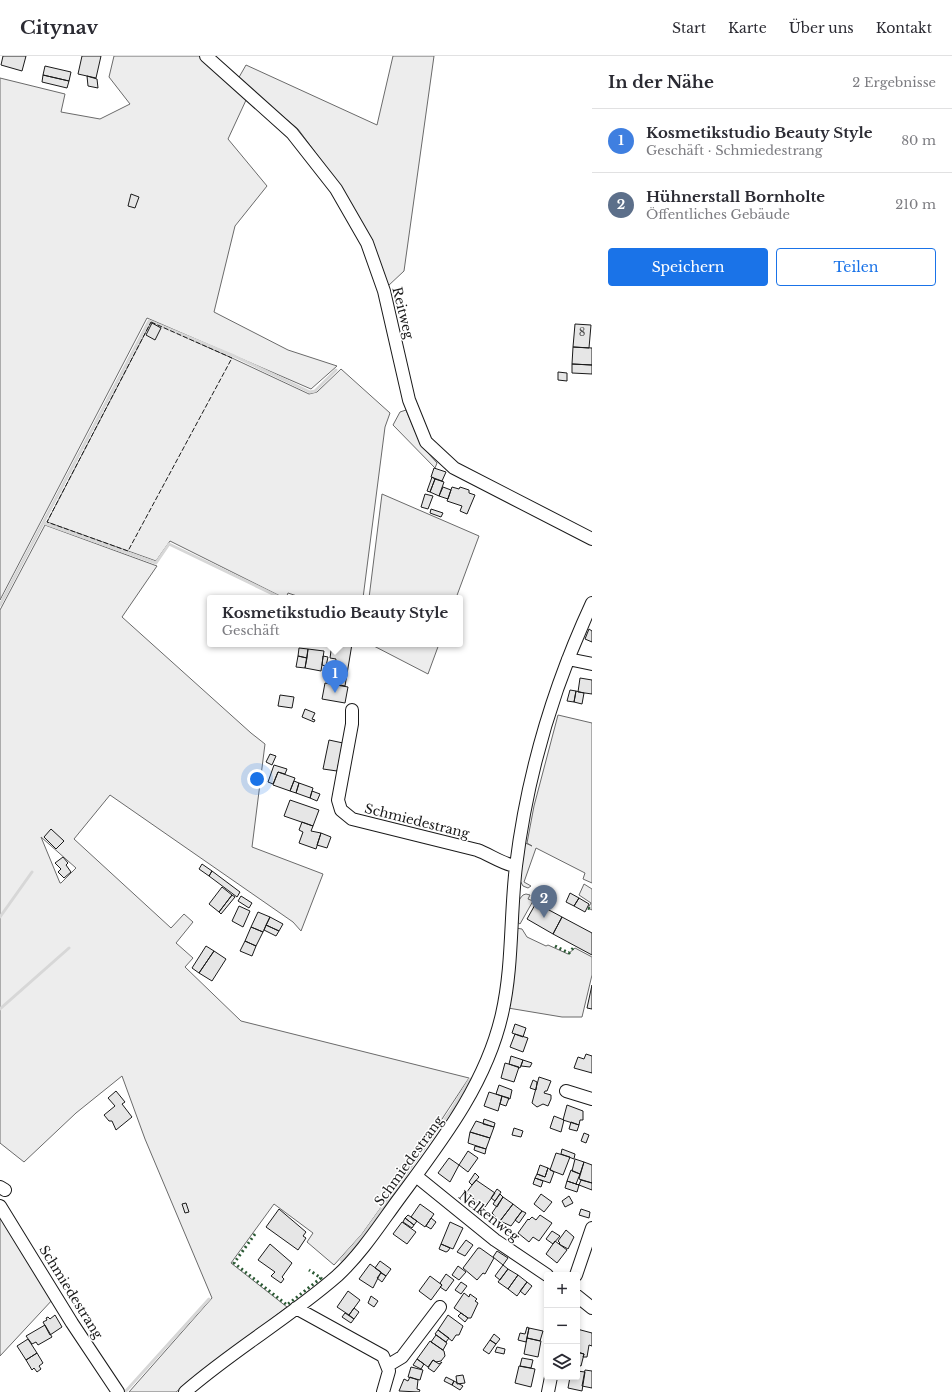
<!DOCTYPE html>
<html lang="de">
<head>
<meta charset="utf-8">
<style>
	body { margin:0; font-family:"Libre Baskerville",serif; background:#f2f2f3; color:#2b2b33 }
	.controls { position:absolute; right:12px; bottom:12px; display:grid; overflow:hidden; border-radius:4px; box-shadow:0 2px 6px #0003 }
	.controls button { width:36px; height:36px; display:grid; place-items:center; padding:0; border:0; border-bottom:1px solid #e1e1e2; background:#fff; color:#2b2b33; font:20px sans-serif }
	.you { position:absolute; left:257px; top:723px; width:14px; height:14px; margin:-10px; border:3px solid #fff; border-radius:50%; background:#1a73e8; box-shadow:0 0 0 6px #1a73e833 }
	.badge { display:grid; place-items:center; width:26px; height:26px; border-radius:50%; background:#1a73e8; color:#fff; font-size:13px; font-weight:700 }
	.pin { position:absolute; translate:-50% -33px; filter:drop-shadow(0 1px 2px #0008) }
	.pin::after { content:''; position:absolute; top:21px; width:14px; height:12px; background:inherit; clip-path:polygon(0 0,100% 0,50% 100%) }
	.popup { position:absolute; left:207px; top:539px; width:256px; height:52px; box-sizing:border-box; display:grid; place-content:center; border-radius:4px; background:#fff; filter:drop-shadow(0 1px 3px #0005); font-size:13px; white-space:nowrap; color:#7c7c81 }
	.popup b { font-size:15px; color:#2b2b33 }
	.popup::after { content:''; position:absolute; left:50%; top:100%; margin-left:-8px; border:8px solid transparent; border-top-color:#fff }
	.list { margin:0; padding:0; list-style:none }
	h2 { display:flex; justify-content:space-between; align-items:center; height:52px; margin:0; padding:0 16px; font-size:17px }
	h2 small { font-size:13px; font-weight:400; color:#7c7c81 }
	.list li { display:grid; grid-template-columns:26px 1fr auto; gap:12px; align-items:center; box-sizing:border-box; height:64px; padding:0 16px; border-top:1px solid #e1e1e2 }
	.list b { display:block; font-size:15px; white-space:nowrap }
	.list p { margin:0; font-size:13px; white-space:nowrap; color:#7c7c81 }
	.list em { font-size:13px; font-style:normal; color:#7c7c81 }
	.actions { display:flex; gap:8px; padding:12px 16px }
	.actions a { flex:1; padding:9px 0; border:1px solid #1a73e8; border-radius:4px; text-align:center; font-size:14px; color:#1a73e8 }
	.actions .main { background:#1a73e8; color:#fff }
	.icon { flex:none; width:22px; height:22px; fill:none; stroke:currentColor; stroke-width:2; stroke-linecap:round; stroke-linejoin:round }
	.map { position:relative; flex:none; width:592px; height:1336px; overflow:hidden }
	header { display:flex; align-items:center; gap:24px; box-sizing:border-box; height:56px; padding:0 20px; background:#fff; border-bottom:1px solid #e1e1e2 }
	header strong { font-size:19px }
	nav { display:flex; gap:22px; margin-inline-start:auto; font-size:14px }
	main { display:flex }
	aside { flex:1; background:#fff }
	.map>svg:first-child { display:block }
</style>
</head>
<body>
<header>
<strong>Citynav</strong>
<nav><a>Start</a><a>Karte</a><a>Über uns</a><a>Kontakt</a></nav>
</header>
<main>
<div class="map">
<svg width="592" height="1336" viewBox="0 0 592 1336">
	<rect width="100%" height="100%" fill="#fff"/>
	<path fill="#ededed" stroke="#6a6a6a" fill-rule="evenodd" d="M114,0h86l47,42 -19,41 39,47 -32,40 -21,86 74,38 49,16 -26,23 -164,-71 -147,282v-522l65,16 -4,18 39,7 30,-15 -21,-27z
		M393,0h41l-30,215 -16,15 -47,-99 -43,-58 -60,-50 8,-14 131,60z
		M151,266l81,36 77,36 8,-2 24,-23 49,44 -5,14 -22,171h-60l-15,-5 -2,5h-2l-114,-57 -14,20 -109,-39z
		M406,354l15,35 16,18 -2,5 -42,-43 7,-13z
		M382,438l97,42 -23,62h-87z
		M45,469l112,41 -35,51 129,116 14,11 -13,103 71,27 -22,57 -8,-9 -183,-127 -36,44 97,89 13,-14 9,8 -17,21 17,15 -8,9 56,54 228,57 -52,79 -55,77 -28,31 -27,-23 6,-9 -39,-29 -43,59 56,44 -111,85h-47l83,-94 -67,-159 -23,-63 -46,37 -52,49 -24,-19v-533zM41,781l35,31 -15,15h-1z
		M370,588h69l-11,30z
		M558,659l34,8v160l-9,-4 2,-6 -49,-25 -12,34 7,4 -3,2 -5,-2 -5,-9 5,-35 9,4 -5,-3 7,-37z
		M584,828l8,5v21l-4,-2 3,-5 -12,-8z
		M526,838l4,1 -2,4 5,2 -13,23 -4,-3 2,-20 5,-6z
		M516,872l6,1 5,8 19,9 2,-1 20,9 7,-6 17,9v18l-10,42h-20l-54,-9z
		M0,1156l54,86 -54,58z"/>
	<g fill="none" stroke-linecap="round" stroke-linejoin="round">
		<path stroke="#d7d7d7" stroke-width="3" d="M44,467l112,40 13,-19 112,54
			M0,549l149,-284 85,35 76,36 5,-1 21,-21
			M0,861l32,-45
			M0,953l69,-61
			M341,1204l22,-25 89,-126 18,-30
			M125,1336l84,-93"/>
	</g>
	<path fill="#e6e6e6" stroke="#1a1a1a" d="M3,0h23l-4,15 -21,-6z
		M82,0h19l-5,22 -18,-4z
		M45,10l26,6 -2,9 -26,-6z
		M43,19l26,6 -2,7 -25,-6z
		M87,20l10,3 1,9 -10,-2z
		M131,138l8,3 -4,11 -7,-2z
		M152,267l9,5 -6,12 -9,-5z
		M575,268l16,1 -2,23 -16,-1z
		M573,291l19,1v17l-20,-1z
		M572,308l20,1v9l-20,-1z
		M558,316l9,1v8l-9,-1z
		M434,412l12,4 -4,9 -11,-4z
		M432,421l3,2 -5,13 -3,-1z
		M435,423l9,3 -5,14 -9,-4z
		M443,431l8,3 -3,9 -9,-3z
		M452,431l7,2 1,-2 9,3v3l6,2 -8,19 -7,-3 2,-5 -15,-5z
		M425,438l8,2 -5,13 -7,-2z
		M431,453l12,4 -2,4 -11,-4z
		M589,573l3,2v11l-7,-3z
		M332,588h20l-7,42 -10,-2 2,-17 -2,-2 1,-6 -6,-1z
		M299,592l9,1 -1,9 -9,-2z
		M308,593l16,2 -3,20 -16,-3z
		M298,600l9,2 -2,10 -9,-1z
		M323,600l5,1 -2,9 -4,-1z
		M580,622l12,2v14l-14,-2z
		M325,627l23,4 -3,16 -23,-4z
		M570,634l6,1 -2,11 -7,-1z
		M576,635l8,2 -2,11 -8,-2z
		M280,639l14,2 -2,11 -14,-2z
		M305,653l10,4 -3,6 3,1 -1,2 -12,-5z
		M329,684l14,3 -6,28 -14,-2z
		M270,698l6,2 -4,9 -6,-3z
		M274,709l13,4 -2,5 -7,-2 -5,12 -5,-2z
		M278,716l17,6 -5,13 -17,-6z
		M294,725l5,2 -3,10 -6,-2z
		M299,727l14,5 -3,10 -14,-5z
		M312,735l8,3 -3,7 -7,-3z
		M290,744l29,10 -6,16 -29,-10z
		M302,766l11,4 -2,5 10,2 -5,16 -17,-6 4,-11 -4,-2z
		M51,773l13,12 -8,8 -12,-12z
		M321,777l10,4 -4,11 -10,-3z
		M63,801l5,6 -2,2 5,7 -7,6 -6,-6 3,-3 -6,-6z
		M202,808l10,7 -3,5 -10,-7z
		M212,815l28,21 -3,5 -28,-21z
		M222,831l10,8 -13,17 -10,-8z
		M570,837l9,5 -5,8 -8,-4z
		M232,839l3,2 -14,17 -2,-2z
		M241,840l11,7 -3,5 -11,-7z
		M579,842l10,6 -4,8 -11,-6z
		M536,847l26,14 -9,17 -26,-15z
		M239,850l11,5 -7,16 -11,-6z
		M258,856l12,5 -7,15 -12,-5z
		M270,861l13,7 -4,7 -13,-6z
		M562,861l30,16v22l-39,-21z
		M266,869l13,6 -3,5 -12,-6z
		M251,871l12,5 -7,14 -11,-5z
		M245,885l11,5 -4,10 -12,-5z
		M206,890l8,5 -15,22 -7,-5z
		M214,895l12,8 -14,22 -13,-8z
		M592,929v24l-5,-1z
		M515,968l11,4 -3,9 -11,-4z
		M515,978l13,4 -5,14 -13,-5z
		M586,998l6,2v17l-18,-5 4,-11 6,2z
		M511,1000l12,4 -3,8 -11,-4z
		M523,1004l9,3 -2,4 -9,-1z
		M505,1007l14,4 -5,15 -13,-4z
		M539,1021l12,4 -4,10h-2l-1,2 7,2v4l-3,7 -5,-2 -6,3 -5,-4z
		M533,1024l4,2 -1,8 -6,-2z
		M499,1029l13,5 -2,9 -14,-5z
		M116,1035l9,11 -3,2 10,13 -16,13 -4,-9h-3l-5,-6 11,-9 -7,-8z
		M489,1036l13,4 -4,15 -14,-5z
		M502,1040l7,2 -3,8 -6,-2z
		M567,1049l16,6v9h-3l-1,5 -16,-5z
		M554,1060l10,4 -3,12 -11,-4z
		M484,1063l11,4 -1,4 -11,-3z
		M476,1065l18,6 -4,11 -20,-6z
		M571,1066l8,3 -2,6 -8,-2z
		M514,1072l9,3 -2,6 -9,-2z
		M470,1076l20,6 -4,11 -18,-6z
		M584,1077l5,2 -3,8 -5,-2z
		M475,1090l11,3 -1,5 -11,-4z
		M562,1093l13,5 -1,5 -13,-5z
		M468,1095l10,7 -10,14 -9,-7z
		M556,1097l14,4 -7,18 -13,-5z
		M449,1102l10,7 -9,17 -12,-9z
		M575,1103l9,3 -4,12 -8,-3z
		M584,1106l8,3v18l-13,-4z
		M540,1109l8,3 -3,9 -8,-3z
		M548,1112l6,4 -4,11 -15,-5 2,-4 8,3z
		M571,1114l9,4 -4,10 3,1 -12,-4z
		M475,1117l4,4 -7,8 -3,-3z
		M535,1122l8,3 -2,6 -8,-3z
		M476,1124l19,13 -10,14 -12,-6 1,-2 -8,-6z
		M581,1124l11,3v7l-13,-5z
		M567,1125l12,4 -2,7 -12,-4z
		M497,1133l4,3 -6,9 -4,-3z
		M500,1138l3,3 -6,10 -4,-3z
		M541,1138l11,8 -8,10 -10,-8z
		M569,1140l4,7 -8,4 -3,-6z
		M503,1141l10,7 -13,17 -8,-8z
		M186,1147l3,9 -4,1 -3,-9z
		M420,1148l14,10 -9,13 -14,-10z
		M513,1148l9,7 -11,15 -11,-5z
		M279,1153l27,23 -3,4 3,2 -8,12 -32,-23z
		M581,1153l9,3 -1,6 -10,-3z
		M522,1155l4,2 -7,10 -4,-3z
		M408,1159l9,6 -3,4 -9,-7z
		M540,1159l12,8 -13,18 -6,-4 -4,5 -11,-9 10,-14 1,1 3,-3 4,3z
		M405,1162l9,7 -2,3 -9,-6z
		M431,1162l5,4 -5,7 -5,-3z
		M402,1166l14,10 -9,12 -14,-10z
		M450,1166l13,6 -10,21 -12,-5z
		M566,1174l8,7 -6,12 -9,-5 1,-1 -2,-2z
		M552,1175l8,5 -7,8 -7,-5z
		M466,1184l7,5 -8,11 -8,-4z
		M555,1185l12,9 -10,13 -11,-9z
		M270,1188l22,19 -10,14 2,2 -3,4 -10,-7 4,-4 -17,-12z
		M441,1188l9,4 -2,3 -2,1 -7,-3z
		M478,1192h2l14,10 -9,16 -2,-1 -6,7 -14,-12z
		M497,1195l11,7 -5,7 -10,-8z
		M380,1205l11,8 -5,7 -11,-8z
		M370,1208l11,8 -8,16 -14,-9z
		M503,1209l5,4 -8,11 -5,-4z
		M458,1210l8,6 -7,8 -7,-5z
		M508,1213l10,6 -10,14 -10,-7z
		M381,1217l5,3 -4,6 -5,-4z
		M446,1218l8,6 -8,11 -6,-4 2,-2 -2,-2z
		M518,1219l9,7 -10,14 -9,-7z
		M430,1220l12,9 -11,15 -12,-9z
		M461,1226l6,4 -6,8 -6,-4z
		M527,1226l5,4 -7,9 -5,-4z
		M348,1235l12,9 -11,15 -12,-8z
		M464,1237l5,4 1,-3 7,5 -2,2 3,2 -7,15h-3l-14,-10z
		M371,1240l7,5 -4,6 -6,-4z
		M354,1252l5,4 -5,7 -5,-4z
		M345,1257l9,6 -3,4 -9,-6z
		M461,1257l7,5 -3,4 -7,-6z
		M55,1259l7,12 -12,8 -7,-13 4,-2 -1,-2 2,-1 2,2z
		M448,1259l15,11 -4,9h-3l-4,6 -14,-11z
		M45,1269l7,12 -14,8 -2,-3 -4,2 -6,-8z
		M527,1271l2,1 -3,14 -8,-2 2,-7 5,1z
		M529,1272l14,3 -3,10 -13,-3z
		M577,1273l15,4v13l-3,-1 -2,12h-4l1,-3 -7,-2z
		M438,1274l11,8 -3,4 -11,-8z
		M494,1278l6,5 -4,5 -6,-4z
		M436,1279l11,8 -4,7 -12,-8z
		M527,1282l14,3 -3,16 -14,-3z
		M28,1283l9,14 -11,7 -9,-14z
		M490,1284l6,4 -7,10 -6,-4z
		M430,1285l14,10 1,5 -4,5 -5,1 -3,-2 -5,7 -11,-8z
		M497,1291l8,2 -1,5 -9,-2z
		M577,1296l7,2 -3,12 -4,-1z
		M37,1297l6,10 -4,3 2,3 -4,3 -3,-4 -2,2 -6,-10z
		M522,1302l11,2 -2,8 -11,-2z
		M417,1303l7,5 -3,5 -8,-4z
		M433,1304l6,4 3,-2 -8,10 -6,-4z
		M519,1310l16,3 -4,18 -16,-4z
		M411,1311l12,3 -3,10 -12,-3z
		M585,1314l7,1v17l-10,-2z
		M577,1315l8,1 -3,19 -14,-3 2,-11h7z
		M463,1319l2,8 -8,1 -1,-8z
		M410,1321l8,3 -1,9 3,1 -1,2 -20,-1 5,-12 4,2z
		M446,1321l8,4 -2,4 -8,-4z
		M454,1325l9,5 -3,4 -8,-5z"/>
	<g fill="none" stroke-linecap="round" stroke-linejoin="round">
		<g stroke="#1a1a1a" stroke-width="14">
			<path id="minor" d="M206,0l86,77 44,56 31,54 17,48 25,109 17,42 28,26 138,71
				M568,603l24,5
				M352,654v14l-14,76 3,10 11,9 125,31c12,4 27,15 39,16
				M566,1035l26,8
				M416,1120l79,64 52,35
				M0,1131l5,3
				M0,1150l72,117 46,69
				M576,1219l16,-47
				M577,1240l15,12
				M296,1252l87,48 6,15 -6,21
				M387,1310l15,-9 38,-50
				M185,1336c48,-42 104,-74 152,-116 24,-22 42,-50 61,-76 42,-57 88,-115 104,-186 11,-48 8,-99 14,-148 11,-90 38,-181 76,-263
				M548,1336l3,-15"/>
		</g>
		<use href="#minor" stroke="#fff" stroke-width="12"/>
		<path stroke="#2b5a34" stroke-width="3" stroke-dasharray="2 3" stroke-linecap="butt" d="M588,852l4,2
			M555,890l14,7 5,-6
			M255,1178l-21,29 53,42 34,-27 -12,-8"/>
		<path stroke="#1a1a1a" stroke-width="1" stroke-dasharray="5 2" stroke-linecap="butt" d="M151,266l81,36 -104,193 -81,-29z"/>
	</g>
	<g text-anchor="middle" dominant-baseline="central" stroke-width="3" stroke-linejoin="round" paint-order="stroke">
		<g font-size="11" fill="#4d4d4d">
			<text x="582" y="276">8</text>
		</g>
		<g font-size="13" fill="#1a1a1a" stroke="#fff">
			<text transform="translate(403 257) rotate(76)">Reitweg</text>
			<text transform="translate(417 765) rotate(14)">Schmiedestrang</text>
			<text transform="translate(409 1105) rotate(-54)">Schmiedestrang</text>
			<text transform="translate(489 1160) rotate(38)">Nelkenweg</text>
			<text transform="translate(71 1236) rotate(58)">Schmiedestrang</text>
		</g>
	</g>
</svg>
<div class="controls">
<button>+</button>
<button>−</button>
<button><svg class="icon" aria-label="layers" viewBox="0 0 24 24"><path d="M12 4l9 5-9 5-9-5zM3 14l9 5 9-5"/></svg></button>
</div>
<div class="you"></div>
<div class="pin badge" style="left:335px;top:637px;background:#3f7fe0">1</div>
<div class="popup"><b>Kosmetikstudio Beauty Style</b>Geschäft</div>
<div class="pin badge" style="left:544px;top:862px;background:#5c6f8a">2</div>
</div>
<aside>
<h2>In der Nähe<small>2 Ergebnisse</small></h2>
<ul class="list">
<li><span class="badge" style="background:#3f7fe0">1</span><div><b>Kosmetikstudio Beauty Style</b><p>Geschäft · Schmiedestrang</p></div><em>80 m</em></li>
<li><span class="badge" style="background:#5c6f8a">2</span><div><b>Hühnerstall Bornholte</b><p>Öffentliches Gebäude</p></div><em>210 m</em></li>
</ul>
<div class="actions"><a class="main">Speichern</a><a>Teilen</a></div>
</aside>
</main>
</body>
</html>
